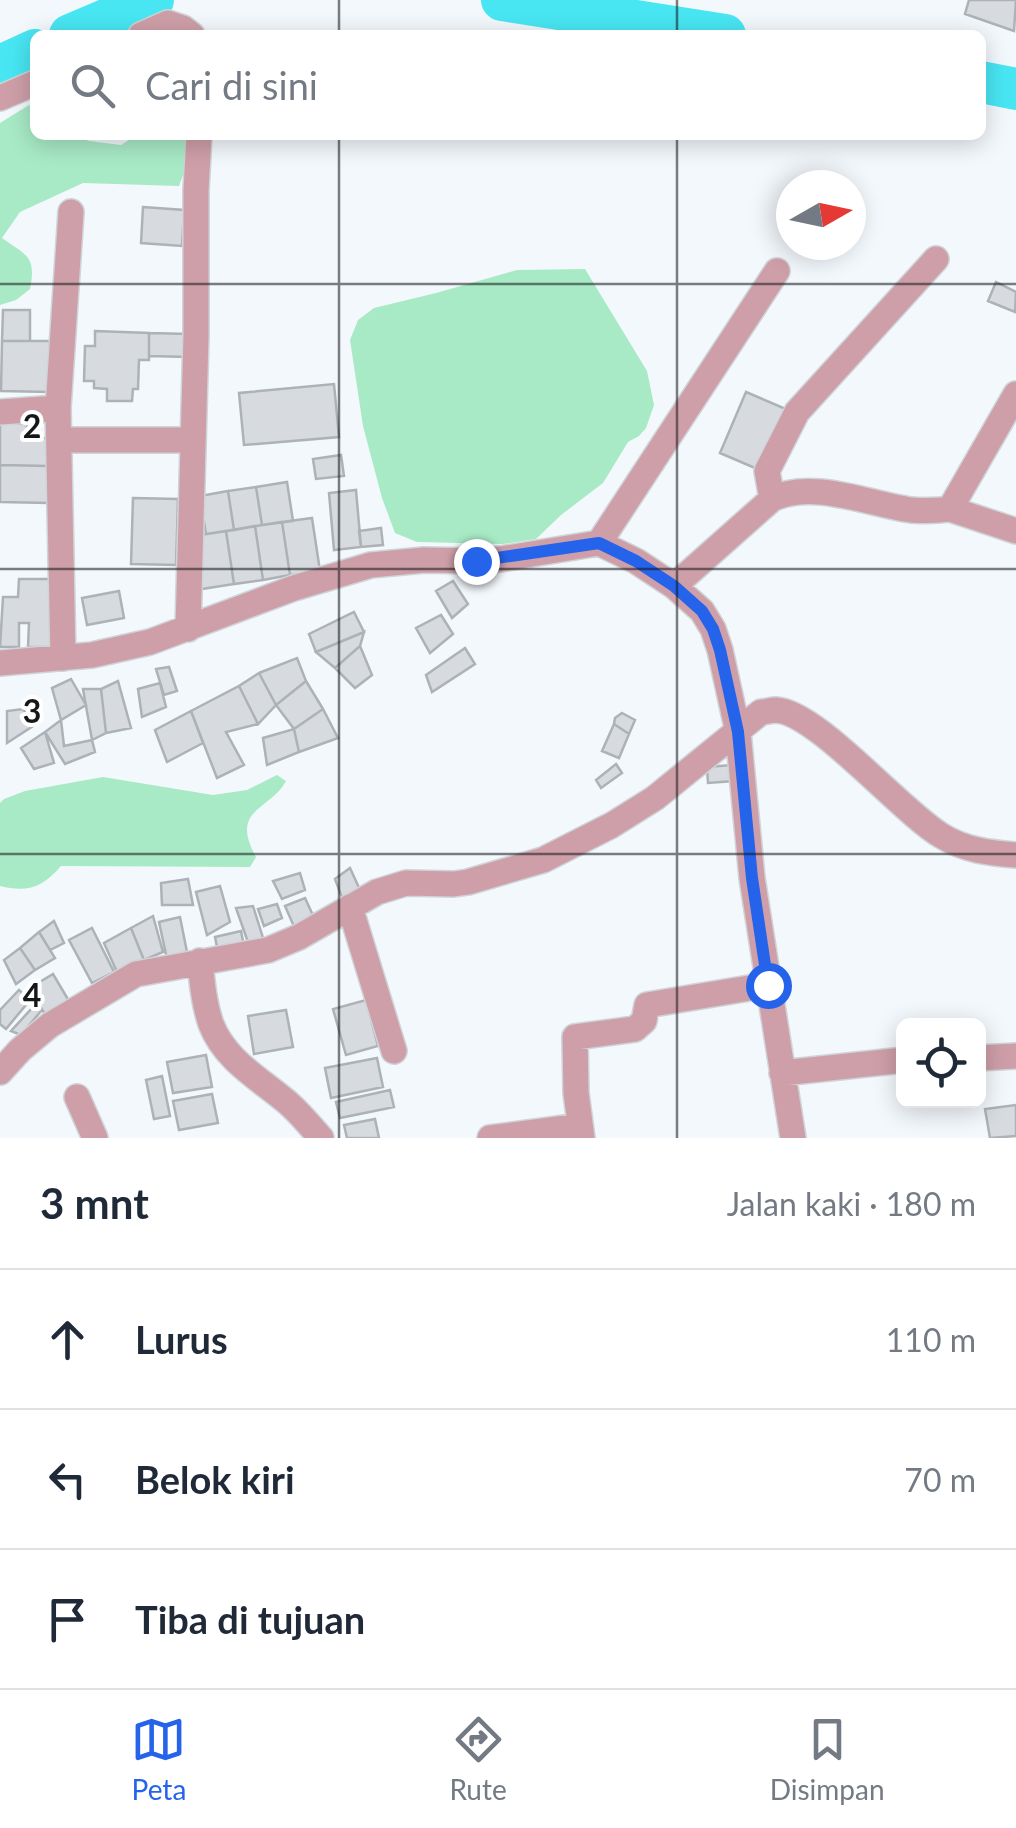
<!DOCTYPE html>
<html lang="id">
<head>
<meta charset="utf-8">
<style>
	body { margin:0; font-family:Lato,sans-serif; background:#f6f6f7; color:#1f2937 }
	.controls { position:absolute; right:30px; bottom:30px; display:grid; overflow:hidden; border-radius:15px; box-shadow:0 5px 25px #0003 }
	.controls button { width:90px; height:90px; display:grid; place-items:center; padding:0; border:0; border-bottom:2px solid #e0e1e3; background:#fff; color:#1f2937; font:50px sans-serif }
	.compass { position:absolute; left:776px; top:170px; width:90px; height:90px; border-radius:50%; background:#fff; box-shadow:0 5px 25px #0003; rotate:81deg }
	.stop { position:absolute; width:30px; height:30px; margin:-22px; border:8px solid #2563eb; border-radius:50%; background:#fff }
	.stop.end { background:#2563eb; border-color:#fff; box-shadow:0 2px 10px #0008 }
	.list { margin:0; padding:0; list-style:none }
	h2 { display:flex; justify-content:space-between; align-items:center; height:130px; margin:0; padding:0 40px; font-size:42px }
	h2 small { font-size:32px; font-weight:400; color:#747a83 }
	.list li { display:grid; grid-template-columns:65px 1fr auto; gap:30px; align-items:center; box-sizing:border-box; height:140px; padding:0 40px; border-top:2px solid #e0e1e3 }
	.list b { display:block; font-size:38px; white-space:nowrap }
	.list em { font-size:32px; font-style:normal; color:#747a83 }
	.icon { flex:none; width:55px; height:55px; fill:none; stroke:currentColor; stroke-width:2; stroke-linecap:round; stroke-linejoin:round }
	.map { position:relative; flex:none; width:1016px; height:1138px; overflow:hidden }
	.search { position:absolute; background:#fff; box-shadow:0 5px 25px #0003; left:30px; right:30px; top:30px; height:110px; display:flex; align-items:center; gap:25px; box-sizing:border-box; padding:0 35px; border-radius:15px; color:#747a83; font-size:38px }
	.sheet { height:550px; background:#fff }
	nav { display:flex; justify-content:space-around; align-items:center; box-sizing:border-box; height:140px; border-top:2px solid #e0e1e3; background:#fff; font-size:28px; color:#747a83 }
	nav a { display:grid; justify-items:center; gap:5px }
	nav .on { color:#2563eb }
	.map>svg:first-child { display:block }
</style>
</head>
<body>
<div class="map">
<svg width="1016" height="1138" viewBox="0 0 1016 1138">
	<rect width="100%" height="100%" fill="#f3f8fc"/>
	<path fill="#a8eac6" d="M29,105l6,5v25h37l17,6 32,4 16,-10h51l2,21 -11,30 -96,-3 -63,29 -18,26c23,17 35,17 28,51l-14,11 -16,5v-182z
		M585,269l62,102 7,34 -8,23 -7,8 -11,6 -25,41 -42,32 -25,24 -33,5 -86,-2 -22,-9 -13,-35 -19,-72 -13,-86 8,-20 16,-12 62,-15 81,-23z
		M277,775l9,6c-16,30 -57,27 -30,76l-6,10 -189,-1c-18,21 -33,27 -61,20v-83l4,-4 21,-8 78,-14 110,18 34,-5z"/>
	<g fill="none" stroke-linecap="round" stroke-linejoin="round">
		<path stroke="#48e6f3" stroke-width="42" d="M502,0l223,35
			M70,35l83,-35
			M0,66l35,-16
			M981,82l35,7"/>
	</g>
	<path fill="#d7dbe0" stroke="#adb2b6" stroke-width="2.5" d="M969,0h47l-2,31 -49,-17z
		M143,207l41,3 -2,36 -41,-3z
		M996,282l20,10 -1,20 -27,-11z
		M3,310h27v31h-28z
		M95,331l54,2v27h-10l-1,29h-5l-1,12h-25v-12l-13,-1v-7h-10l1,-35h10z
		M149,333l39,1v23l-39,-1z
		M2,341h48l-1,51 -48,-1z
		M334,384l5,53 -95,8 -5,-52z
		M746,392l42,18 -26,61 -42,-18z
		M0,423l27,1v14h21v28l-48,-1z
		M341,455l3,21 -28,3 -3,-20z
		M0,465l48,1v37l-48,-1z
		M287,482l6,39 -31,4 -6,-38z
		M256,487l6,38 -28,5 -6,-39z
		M356,490l5,57 -27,3 -5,-57z
		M228,491l6,39 -28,4 -6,-38z
		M133,498l45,1 -2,66 -45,-1z
		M312,518l8,53 -30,4 -8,-53z
		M282,522l8,53 -27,5 -8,-54z
		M255,526l8,54 -29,4 -8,-53z
		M381,528l2,17 -22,2 -2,-16z
		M226,531l8,53 -32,5 -8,-53z
		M19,579h35v68h-26l1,-24h-10v24h-19l3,-50h15z
		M453,581l15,23 -16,14 -16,-27z
		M119,591l5,27 -37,7 -5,-27z
		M354,612l10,20 -48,20 -7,-18z
		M441,615l12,19 -23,19 -14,-25z
		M364,632l-4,14 -25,22 -19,-16z
		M360,646l12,29 -17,13 -20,-20z
		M465,648l10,16 -43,28 -6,-17z
		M297,658l9,23 -30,24 -17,-32z
		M169,667l8,24 -13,4 -8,-26z
		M259,673l17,32 -18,19 -19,-38z
		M71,679l15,26 -25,15 -9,-32z
		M118,681l13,47 -25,5 -5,-44z
		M306,681l17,28 -29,20 -18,-24z
		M160,683l6,24 -24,10 -4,-28z
		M239,686l19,38 -32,8 18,33 -27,13 -26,-67z
		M83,689h18l5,44 -14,7z
		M23,709l10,17 -26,17v-32z
		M323,709l15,29 -39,14 -5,-23z
		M191,711l12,32 -36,19 -12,-32z
		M622,713l13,7 -6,14 -15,-10 1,-6z
		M61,720l3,26 28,-6 3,12 -30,12 -20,-32z
		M614,724l15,10 -10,24 -17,-7z
		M294,729l5,23 -32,13 -4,-27z
		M45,732l9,31 -20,6 -13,-21z
		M616,764l6,9 -21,15 -5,-8z
		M732,765l2,16 -26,2 -1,-16z
		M350,868l11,24 -17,11 -9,-24z
		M300,873l5,17 -23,9 -9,-18z
		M188,879l5,26h-31l-1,-22z
		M220,886l10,36 -23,13 -11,-43z
		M305,898l12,26 -21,7 -11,-25z
		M277,904l5,14 -18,8 -6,-17z
		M253,906l11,35 -14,7 -14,-40z
		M153,916l10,36 -19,8 -13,-32z
		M180,917l7,35 -20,7 -8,-37z
		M54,921l10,22 -14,7 -11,-18z
		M92,928l22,44 -22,11 -23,-43z
		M131,928l13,32 -27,12 -13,-29z
		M241,931l3,15 -26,6 -3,-15z
		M39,932l16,26 -20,12 -15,-22z
		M20,948l15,22 -19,14 -12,-24z
		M53,974l16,27 -22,17 -17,-30z
		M19,990l11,10 -24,29 -6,-5v-14z
		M366,1000l12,46 -32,9 -13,-46z
		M33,1007l8,4 -20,24 -10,-4z
		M286,1010l7,37 -39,7 -6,-38z
		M206,1055l6,32 -39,6 -6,-31z
		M377,1058l6,29 -52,11 -6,-30z
		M162,1076l8,40 -16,3 -8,-39z
		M390,1090l4,17 -54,11 -4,-16z
		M212,1094l6,29 -39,7 -6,-29z
		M1016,1105v31l-26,2 -5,-29z
		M375,1119l4,19h-32l-3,-13z"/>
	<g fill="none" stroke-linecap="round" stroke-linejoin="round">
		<g stroke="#cfd4d7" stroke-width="28">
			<path id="street" d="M141,35l27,-12 15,5 9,7
				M0,98l35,-15
				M0,412l58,-4
				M59,440h133
				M772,499l-5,-28 30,-59 139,-153
				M950,509l66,22
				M599,543l178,-272
				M674,586l98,-87c40,-20 97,5 139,11 13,1 25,1 39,-1l66,-115
				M188,629l8,-293v-146l3,-55
				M63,658l-5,-250 13,-196
				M0,663l92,-8 58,-13 144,-54 77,-23 53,-5 52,1 25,-2 98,-16 37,18 38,25 28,25 11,18 7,21 18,82 14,146 41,260
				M350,907l44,144
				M200,961c2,21 4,43 11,63 13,34 44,52 71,74 15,11 27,27 39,40
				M978,1058l38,-2
				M0,1072l20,-22 30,-25 86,-51 132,-24 31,-13 78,-45 29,-9 48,1 14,-2 75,-22 69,-35 43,-27 106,-86c5,0 10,-2 15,-2 41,2 125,102 166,126 23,14 47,17 74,19
				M782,1073l122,-13
				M77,1097l18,41
				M490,1138l90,-12
				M582,1138l-6,-45 -1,-56 60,-8 9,-8 3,-16 121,-20"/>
		</g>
		<use href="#street" stroke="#ce9fa9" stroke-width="25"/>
	</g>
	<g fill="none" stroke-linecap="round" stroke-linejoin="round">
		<path stroke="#2563eb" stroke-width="12" d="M476,561l123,-18 37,18 38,25 28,25 11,18 7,21 18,82 14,146 16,107"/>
	</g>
	<path fill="none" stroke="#141617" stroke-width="2.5" stroke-opacity="0.55" d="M339,0v35M677,0v35M339,135v1003M677,135v1003M0,284h1016M0,569h1016M0,854h1016"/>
	<g font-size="32" text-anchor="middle" font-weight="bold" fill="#141617" stroke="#fff" stroke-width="8" stroke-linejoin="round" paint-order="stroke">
		<text x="32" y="438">2</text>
		<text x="32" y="723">3</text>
		<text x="32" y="1007">4</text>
	</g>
</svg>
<div class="controls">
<button><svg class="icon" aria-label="locate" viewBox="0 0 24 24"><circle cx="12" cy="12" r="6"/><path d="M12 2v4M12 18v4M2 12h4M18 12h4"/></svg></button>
</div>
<svg class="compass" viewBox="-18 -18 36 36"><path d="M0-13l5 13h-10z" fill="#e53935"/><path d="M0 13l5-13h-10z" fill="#747a83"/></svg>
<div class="stop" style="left:768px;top:985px"></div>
<div class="stop end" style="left:476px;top:561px"></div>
<div class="search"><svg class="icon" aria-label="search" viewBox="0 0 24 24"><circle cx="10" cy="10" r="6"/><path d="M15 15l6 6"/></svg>Cari di sini</div>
</div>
<section class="sheet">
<h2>3 mnt<small>Jalan kaki · 180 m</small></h2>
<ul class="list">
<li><svg class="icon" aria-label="ahead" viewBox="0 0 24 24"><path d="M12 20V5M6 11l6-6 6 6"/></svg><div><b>Lurus</b></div><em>110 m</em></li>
<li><svg class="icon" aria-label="left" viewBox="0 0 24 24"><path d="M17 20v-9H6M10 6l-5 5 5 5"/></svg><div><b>Belok kiri</b></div><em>70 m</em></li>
<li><svg class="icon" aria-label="arrive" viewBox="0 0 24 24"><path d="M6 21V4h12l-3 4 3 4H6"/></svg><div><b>Tiba di tujuan</b></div></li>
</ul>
</section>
<nav>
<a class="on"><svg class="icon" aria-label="map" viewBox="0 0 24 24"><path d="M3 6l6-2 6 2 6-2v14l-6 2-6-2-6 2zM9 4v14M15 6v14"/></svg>Peta</a>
<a><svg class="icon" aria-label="directions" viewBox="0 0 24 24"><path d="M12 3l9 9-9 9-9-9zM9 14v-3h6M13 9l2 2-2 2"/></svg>Rute</a>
<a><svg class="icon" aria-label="saved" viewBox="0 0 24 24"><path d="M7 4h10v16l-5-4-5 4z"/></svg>Disimpan</a>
</nav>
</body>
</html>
